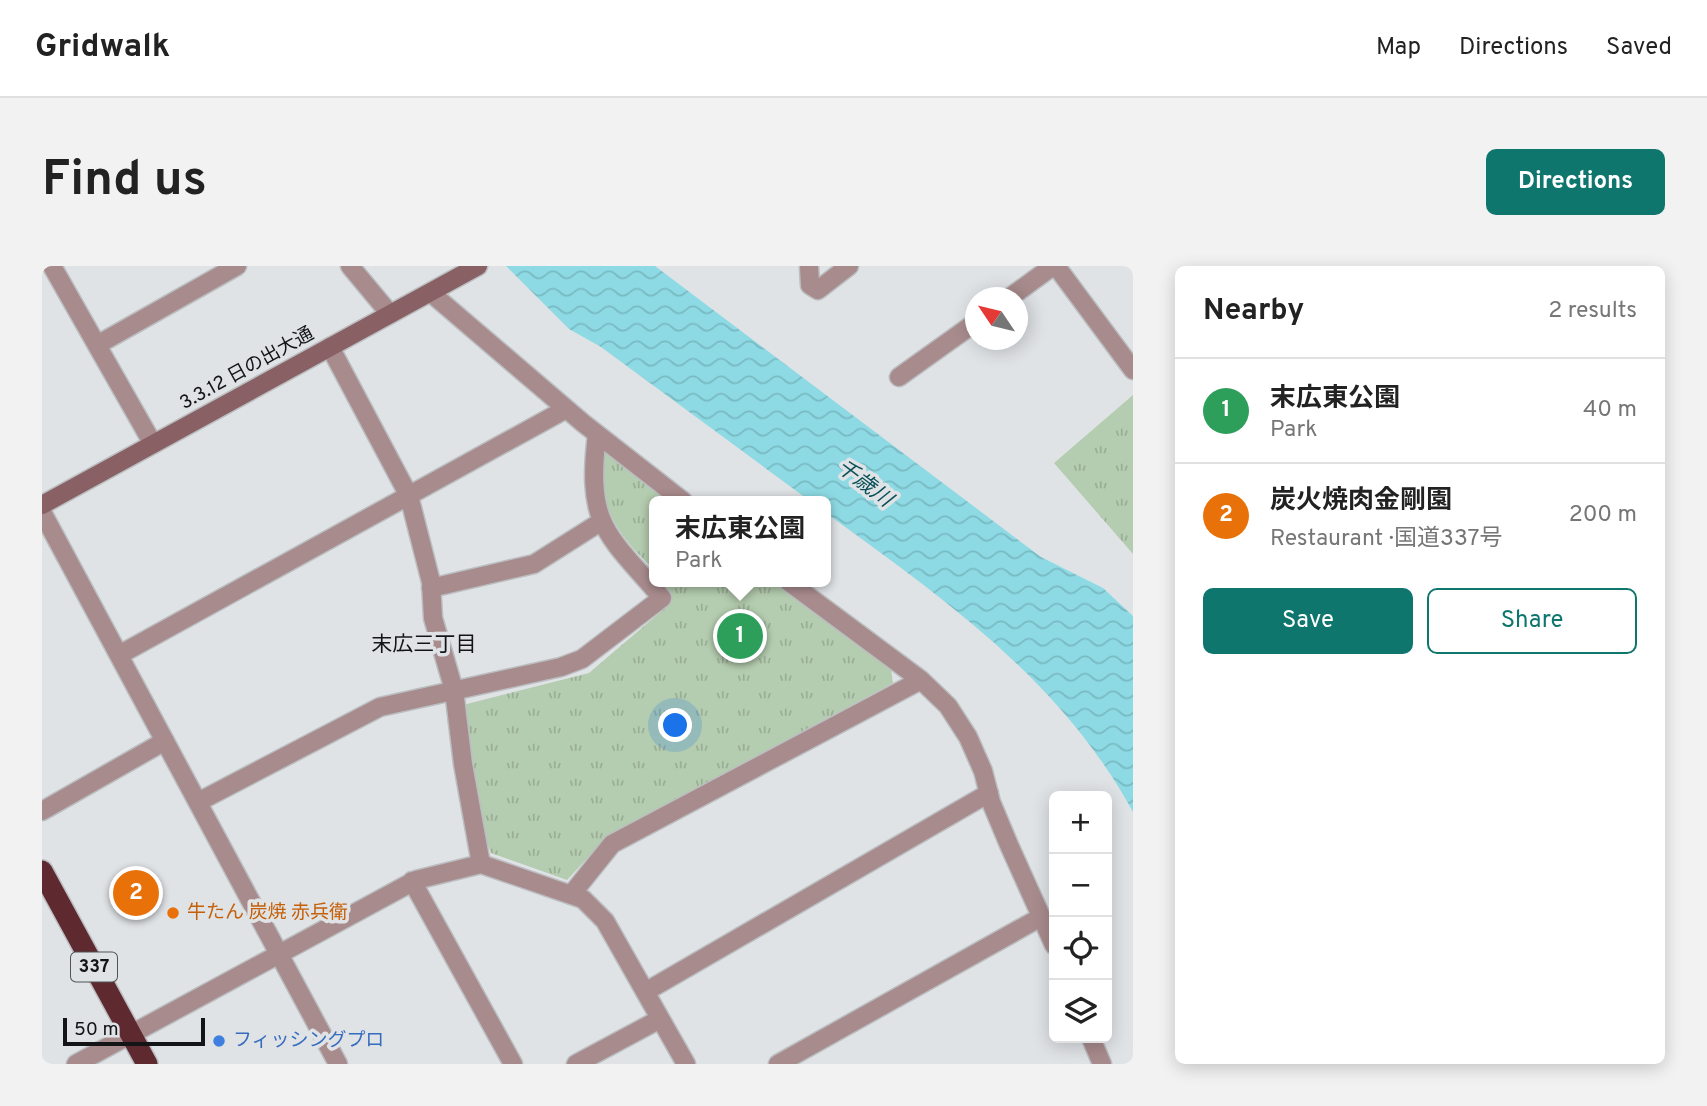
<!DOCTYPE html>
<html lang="en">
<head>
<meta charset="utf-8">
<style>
	body { margin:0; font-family:Overpass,"Noto Sans JP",sans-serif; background:#f2f2f2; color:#222 }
	.controls { position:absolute; right:21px; bottom:21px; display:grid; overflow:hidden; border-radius:10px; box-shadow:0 4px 18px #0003 }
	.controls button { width:63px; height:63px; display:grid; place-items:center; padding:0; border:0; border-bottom:2px solid #e0e0e0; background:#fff; color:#222; font:35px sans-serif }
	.compass { position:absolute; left:923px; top:21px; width:63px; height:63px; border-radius:50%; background:#fff; box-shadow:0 4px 18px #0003; rotate:305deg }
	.scale { position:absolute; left:21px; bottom:18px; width:142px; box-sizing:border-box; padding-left:7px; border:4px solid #131415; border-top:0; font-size:19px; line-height:24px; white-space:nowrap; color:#131415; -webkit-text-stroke:5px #e0e3e6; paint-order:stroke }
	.you { position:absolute; left:634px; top:460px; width:24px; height:24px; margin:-18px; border:5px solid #fff; border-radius:50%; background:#1a73e8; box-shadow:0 0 0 10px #1a73e833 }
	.badge { display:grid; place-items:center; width:46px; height:46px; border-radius:50%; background:#0f766e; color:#fff; font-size:23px; font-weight:700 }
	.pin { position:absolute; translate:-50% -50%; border:4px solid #fff; box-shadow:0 2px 7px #0006 }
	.popup { position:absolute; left:607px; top:230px; width:182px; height:91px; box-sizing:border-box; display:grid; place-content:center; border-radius:10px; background:#fff; filter:drop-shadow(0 2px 5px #0005); font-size:23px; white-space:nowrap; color:#767676 }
	.popup b { font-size:26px; color:#222 }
	.popup::after { content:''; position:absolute; left:50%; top:100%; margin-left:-14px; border:14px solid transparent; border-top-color:#fff }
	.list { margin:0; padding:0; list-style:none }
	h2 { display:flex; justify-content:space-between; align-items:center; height:91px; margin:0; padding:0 28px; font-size:30px }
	h2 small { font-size:23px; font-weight:400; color:#767676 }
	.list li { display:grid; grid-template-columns:46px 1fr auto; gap:21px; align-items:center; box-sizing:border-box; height:105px; padding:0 28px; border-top:2px solid #e0e0e0 }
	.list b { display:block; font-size:26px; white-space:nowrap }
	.list p { margin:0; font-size:23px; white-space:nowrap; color:#767676 }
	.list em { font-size:23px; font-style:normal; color:#767676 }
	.actions { display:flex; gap:14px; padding:21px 28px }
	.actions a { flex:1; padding:16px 0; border:2px solid #0f766e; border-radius:10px; text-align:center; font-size:24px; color:#0f766e }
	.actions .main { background:#0f766e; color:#fff }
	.icon { flex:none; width:38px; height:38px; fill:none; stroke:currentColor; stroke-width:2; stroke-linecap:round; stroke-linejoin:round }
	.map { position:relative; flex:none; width:1091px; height:798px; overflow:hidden; border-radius:10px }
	header { display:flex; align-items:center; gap:42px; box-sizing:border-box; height:98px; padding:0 35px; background:#fff; border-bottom:2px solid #e0e0e0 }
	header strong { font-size:33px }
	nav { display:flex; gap:38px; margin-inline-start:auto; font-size:24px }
	.intro { display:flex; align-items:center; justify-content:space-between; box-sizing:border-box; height:168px; padding:0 42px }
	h1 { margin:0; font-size:49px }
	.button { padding:18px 32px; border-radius:10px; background:#0f766e; color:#fff; font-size:24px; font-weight:700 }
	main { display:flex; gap:42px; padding:0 42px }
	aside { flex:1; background:#fff; border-radius:10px; box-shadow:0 4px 18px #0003 }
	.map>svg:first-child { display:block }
</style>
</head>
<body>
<header>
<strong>Gridwalk</strong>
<nav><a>Map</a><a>Directions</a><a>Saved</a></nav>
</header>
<div class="intro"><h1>Find us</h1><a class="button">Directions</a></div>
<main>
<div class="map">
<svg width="1091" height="798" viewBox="0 0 1091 798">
	<defs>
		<pattern id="park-tufts" width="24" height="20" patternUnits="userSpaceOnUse" patternTransform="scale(1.75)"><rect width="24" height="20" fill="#b4ccaf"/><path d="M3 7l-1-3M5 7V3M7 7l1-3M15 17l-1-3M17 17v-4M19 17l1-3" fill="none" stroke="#9aae96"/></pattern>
		<pattern id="water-waves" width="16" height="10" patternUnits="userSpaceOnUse" patternTransform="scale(1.75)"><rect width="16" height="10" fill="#8ddae4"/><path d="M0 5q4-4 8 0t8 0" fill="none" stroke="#79bac3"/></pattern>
	</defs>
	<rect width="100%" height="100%" fill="#e0e3e6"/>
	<path fill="url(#park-tufts)" d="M1091,129v159l-79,-91z
		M563,187l64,48h-15v68c-33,-29 -63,-70 -49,-116z
		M620,316h114l115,87 2,14 -285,153 -41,44 -76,-27 -10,-26 -22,-121 130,-33 82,-70v-7z"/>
	<path fill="url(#water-waves)" d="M464,0h149l386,291 62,31 30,28v196c-72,-132 -189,-213 -307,-299v-12h-16l-209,-154 -32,-18z"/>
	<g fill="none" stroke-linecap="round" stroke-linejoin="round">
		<g stroke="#bbbec0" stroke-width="21">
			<path id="street" d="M10,0l101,178
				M308,0l40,48
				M767,0l1,19 8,5 31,-24
				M1014,0l77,104
				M389,27l152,130 100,78
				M967,32l44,-32
				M55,79l140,-79
				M288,81l79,149 22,86 2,36 21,72 9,74 18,100
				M857,111l77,-55
				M0,246l296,552
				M747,316l132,98 27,26 20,31 15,34 8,31 18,43 45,100
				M389,322l103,-24 68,-43
				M77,389l447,-246
				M156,536l182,-95 181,-40 21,-8 80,-61c-56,-65 -76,-73 -65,-164
				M0,545l123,-70
				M370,615l101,183
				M529,629l41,-51 309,-164
				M603,726l344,-199
				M1049,772l11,26
				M34,798l340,-184 65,-16 102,35 22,22 81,143
				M534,798l84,-45
				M736,798l263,-147"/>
		</g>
		<g stroke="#bbbec0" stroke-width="21">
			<path id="secondary" d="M0,239l436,-239"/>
		</g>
		<g stroke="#bbbec0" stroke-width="24">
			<path id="highway" d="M0,605l105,193"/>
		</g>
		<use href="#street" stroke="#a88b8d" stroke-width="18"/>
		<use href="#secondary" stroke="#896164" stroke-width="18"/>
		<use href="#highway" stroke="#5e2a30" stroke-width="21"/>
	</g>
	<circle fill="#e8710a" stroke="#e0e3e6" stroke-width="2.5" cx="131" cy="647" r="7"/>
	<circle fill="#3f7fe0" stroke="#e0e3e6" stroke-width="2.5" cx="177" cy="775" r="7"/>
	<g text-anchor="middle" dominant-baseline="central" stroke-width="7" stroke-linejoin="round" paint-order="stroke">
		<rect fill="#e0e3e6" stroke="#505254" stroke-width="2" x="29" y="686.5" width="46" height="29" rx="5"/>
		<g font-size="18" font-weight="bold" fill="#131415">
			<text x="52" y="701">337</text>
		</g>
		<g font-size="19" fill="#131415" stroke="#e0e3e6">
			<text transform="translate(205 103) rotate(-29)">3.3.12 日の出大通</text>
		</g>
		<g font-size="19" fill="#c56008" stroke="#e0e3e6" text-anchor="start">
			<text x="145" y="647">牛たん 炭焼 赤兵衛</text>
		</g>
		<g font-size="19" fill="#366cbe" stroke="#e0e3e6" text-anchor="start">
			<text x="191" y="775">フィッシングプロ</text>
		</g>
		<g font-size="21" font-style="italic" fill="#084f57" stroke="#e0e3e6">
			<text transform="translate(822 218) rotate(37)">千歳川</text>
		</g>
		<g font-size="21" fill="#131415" stroke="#e0e3e6">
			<text x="382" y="379">末広三丁目</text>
		</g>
	</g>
</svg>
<div class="controls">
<button>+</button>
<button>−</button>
<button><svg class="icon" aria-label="locate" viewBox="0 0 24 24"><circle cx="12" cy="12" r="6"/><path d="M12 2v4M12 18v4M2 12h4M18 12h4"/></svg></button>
<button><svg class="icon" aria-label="layers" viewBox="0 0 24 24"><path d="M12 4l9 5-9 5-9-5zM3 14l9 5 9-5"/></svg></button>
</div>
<svg class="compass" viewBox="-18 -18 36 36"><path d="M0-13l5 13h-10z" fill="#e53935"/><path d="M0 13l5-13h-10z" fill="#767676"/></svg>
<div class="scale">50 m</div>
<div class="you"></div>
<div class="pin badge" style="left:698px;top:370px;background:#2e9e5b">1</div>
<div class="popup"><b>末広東公園</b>Park</div>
<div class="pin badge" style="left:94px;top:627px;background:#e8710a">2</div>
</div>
<aside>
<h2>Nearby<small>2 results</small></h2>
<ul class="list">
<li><span class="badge" style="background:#2e9e5b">1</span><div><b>末広東公園</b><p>Park</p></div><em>40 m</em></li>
<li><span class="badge" style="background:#e8710a">2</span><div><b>炭火焼肉金剛園</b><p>Restaurant · 国道337号</p></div><em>200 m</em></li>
</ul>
<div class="actions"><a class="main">Save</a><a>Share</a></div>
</aside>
</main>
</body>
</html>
